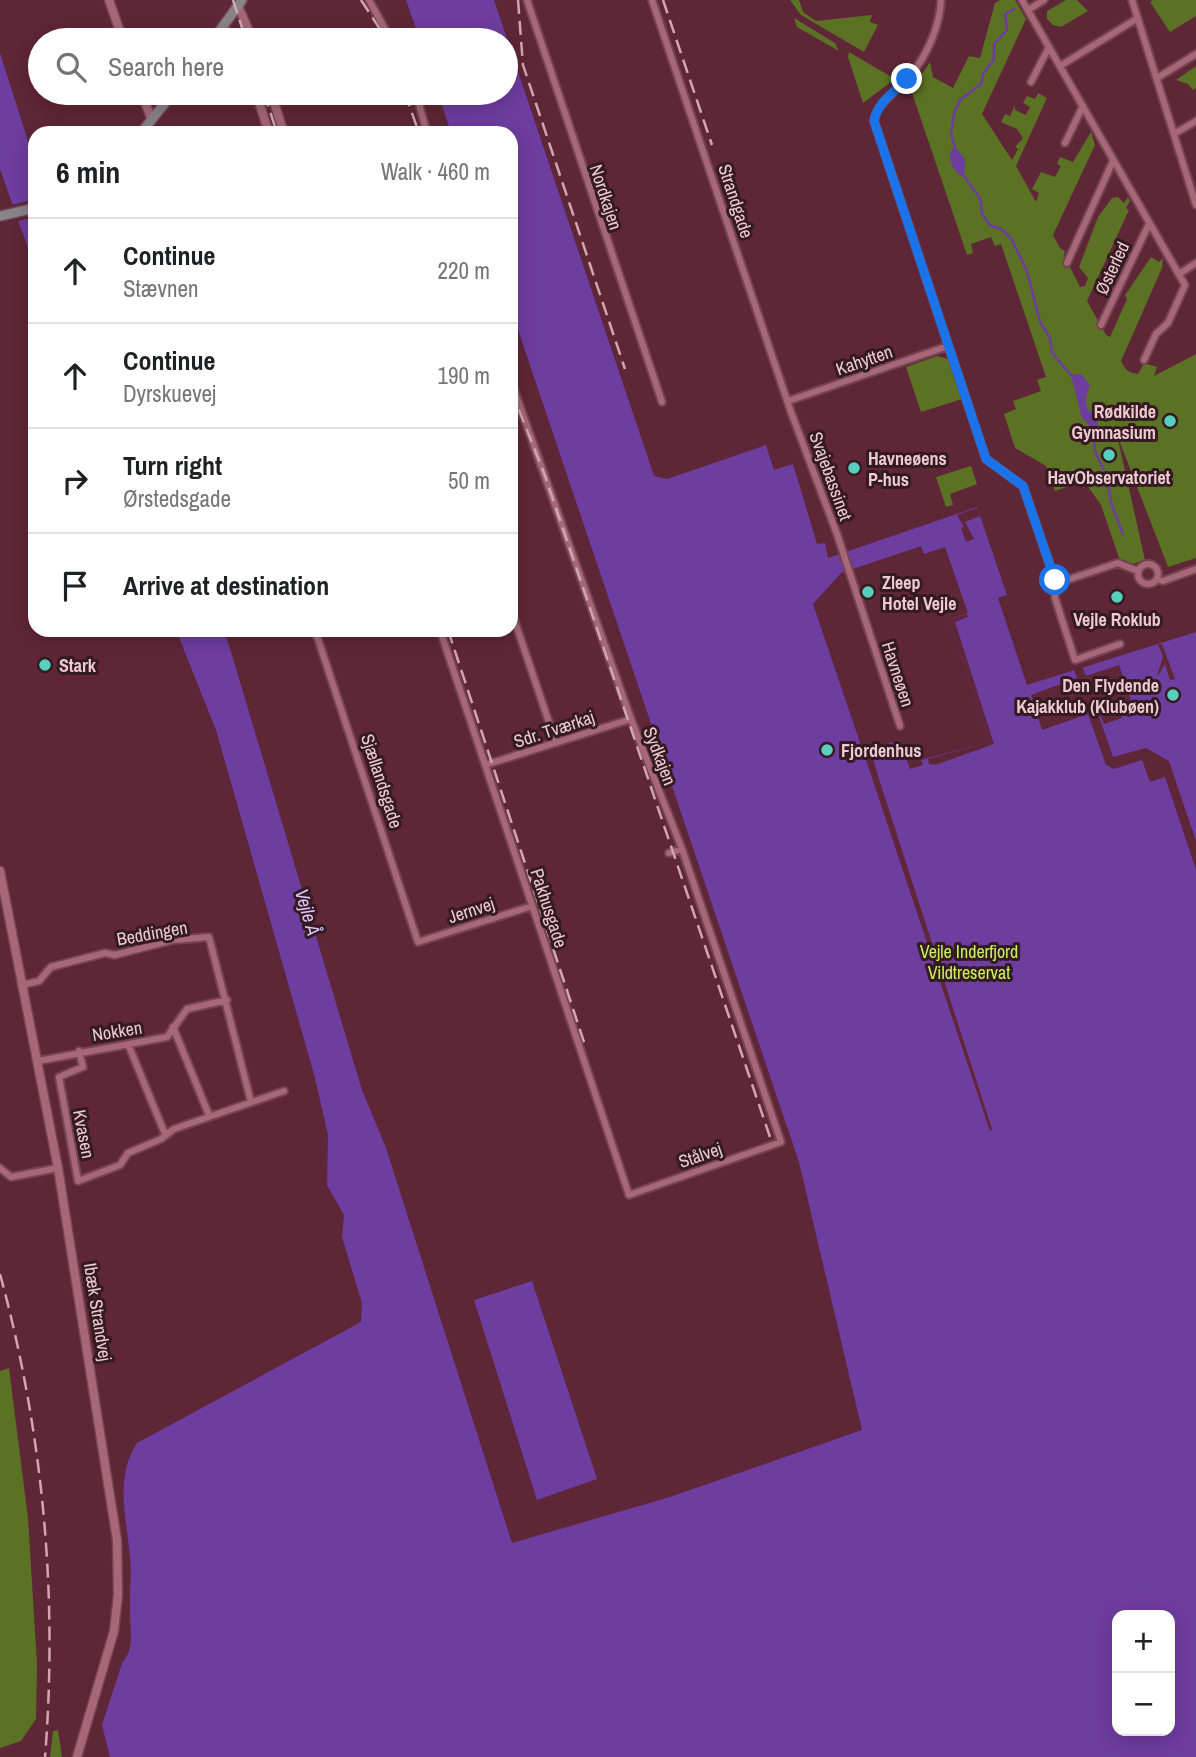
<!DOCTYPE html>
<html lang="en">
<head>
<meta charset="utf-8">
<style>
	body { margin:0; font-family:"Archivo Narrow",sans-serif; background:#f6f6f6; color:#202124 }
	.controls { position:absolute; right:21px; bottom:21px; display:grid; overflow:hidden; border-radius:14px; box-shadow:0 4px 18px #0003 }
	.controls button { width:63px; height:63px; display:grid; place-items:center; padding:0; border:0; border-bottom:2px solid #e0e0e0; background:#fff; color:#202124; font:35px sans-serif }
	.stop { position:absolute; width:21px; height:21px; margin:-16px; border:5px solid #1a73e8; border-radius:50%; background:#fff }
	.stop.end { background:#1a73e8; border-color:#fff; box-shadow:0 2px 7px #0008 }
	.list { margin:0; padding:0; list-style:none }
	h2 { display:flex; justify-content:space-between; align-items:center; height:91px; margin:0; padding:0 28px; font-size:30px }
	h2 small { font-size:23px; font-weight:400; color:#757577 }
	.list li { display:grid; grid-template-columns:46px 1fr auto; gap:21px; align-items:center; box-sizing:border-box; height:105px; padding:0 28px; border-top:2px solid #e0e0e0 }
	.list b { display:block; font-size:26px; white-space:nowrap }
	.list p { margin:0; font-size:23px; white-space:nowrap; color:#757577 }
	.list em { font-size:23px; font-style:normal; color:#757577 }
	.icon { flex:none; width:38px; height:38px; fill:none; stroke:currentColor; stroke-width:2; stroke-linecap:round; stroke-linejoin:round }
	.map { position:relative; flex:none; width:1196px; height:1757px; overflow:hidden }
	.search { position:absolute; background:#fff; box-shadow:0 4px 18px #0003; left:28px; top:28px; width:490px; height:77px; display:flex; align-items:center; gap:18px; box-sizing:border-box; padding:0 24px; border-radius:38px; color:#757577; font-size:26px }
	.panel { position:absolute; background:#fff; box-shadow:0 4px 18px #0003; left:28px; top:126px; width:490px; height:511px; border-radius:21px }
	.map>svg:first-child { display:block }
</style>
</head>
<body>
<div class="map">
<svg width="1196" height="1757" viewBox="0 0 1196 1757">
	<rect width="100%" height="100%" fill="#5f2637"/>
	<path fill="#5b7124" d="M790,0h9l4,12 13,9 56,-6 -2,7 8,3 -14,27 -63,-37z
		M1000,0h15l11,19 -44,95 30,46 6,-11 -3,-2 8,-9 -6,-9 -16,-7 4,-8 5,2 5,-11v5l11,5 4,-8 -7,-4 4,-7 8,3 3,-6 9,5 -31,68 20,36 3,-9 -7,-4 9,-17 14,5 6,-11 -4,-2 3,-7 13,5 18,-30 4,13 -42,90 7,13 5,3 -1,4 16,32 5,-1 3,-8 -9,-11 19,-50 14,-19 6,-1 6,6 4,-6 2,4 -4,7 3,2 -42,91 19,34 4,2 17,-38 -2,-4 26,-38 8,5 4,-4 -1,10 -41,93c4,9 7,11 17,13l6,-11 13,4 -3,9 42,-22v204l-28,9 -51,-132 28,125 -13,4 -13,-6 -18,-53 -17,-24 -29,10 -9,-25 -31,-18 -11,-34 12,-5 -3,-8 28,-10 -4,-11 9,-3 -45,-133 -6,2 -4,-9 -20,7 2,9 -6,2 -56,-165 19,-28 3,15 20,11 16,-32 11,2 15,-55z
		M1066,0h11l11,11 -27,16 -8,-2 -6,-6v-8z
		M1153,0h43v16l-26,16 -20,-30z
		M794,18l41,25 4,8 -42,-24z
		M849,52l46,27 -32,24 -15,-46z
		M1196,66v22l-3,2 -5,-6 -12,-4z
		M937,356l11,3 14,40 -41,13 -15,-45z
		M971,466l6,18 -27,10 3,11 -7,2 -10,-30z
		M9,1368l19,150 9,146 -1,55 -15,22 -21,7v-377z
		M58,1730l4,27h-12l3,-26z"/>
	<path fill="#6e3da0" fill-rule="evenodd" d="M406,0h88l160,476 13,3 99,-34 8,25 19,-6 24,80 8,-1 3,15 149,-51 30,88 -9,3 29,87 169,-53v1125h-1086l-8,-32 20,-62c13,-14 8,-34 8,-51 -1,-18 2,-36 0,-54 -3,-39 -16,-80 7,-115l224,-121 1,-19 -20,-66 2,-22 -17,-30 1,-50 -13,-57 -99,-348 -40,-100h47l5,12 134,448 24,58 126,395 158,-46 192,-67 -63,-268 -288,-853v-176h-60l-13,-40h68v-53h-86zM921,546l3,8 21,-7 23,66 -19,7 41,122 -69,18 2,5 -13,4 -10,-29 -30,9 9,30 -6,2 -60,-177 28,-31zM1117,1615h53v116h-53z
		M0,53l35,110v105l-35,-99z
		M955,147l10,12 -1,18c-10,-4 -15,-15 -14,-25z
		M1081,374l9,11c-5,15 -8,22 6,31l2,10 -5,3 -11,-11 -11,-43z
		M532,1281l65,198 -60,21 -63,-200z"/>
	<path fill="#5f2637" d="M35,199v18l-21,5 -6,-16z
		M977,508l3,8 -15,6 9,17 -8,3 -5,-14 3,-1 -7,-12z
		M967,614l1,3 -13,5 39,122 -59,21 -6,-1 -1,-5 62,-17 -41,-122z
		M1162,644l13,35 -5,1 -5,-16 -8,13 6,-21 -5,-11z
		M1119,665l12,35 -13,4 4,14 -18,6 -5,-12 16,-6 -18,5 16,46 33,-9 23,13 27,80v29l-31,-93 -15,5 -8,-22 -28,9 -8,-4 -18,-51 -46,16 -11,-35 46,-17 -3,-9 8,-2 4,9z
		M879,779l113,350 -2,2 -117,-350z"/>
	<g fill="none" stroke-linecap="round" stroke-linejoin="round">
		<path stroke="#6e3da0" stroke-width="2.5" d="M955,149l-4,-15 3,-20 6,-14 21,-16 2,-10 11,-15v-15l13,-14 -2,-16 9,-5
			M964,176l16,22 2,16 8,11 11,4 10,9 16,33 13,51 10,16 2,15 20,23
			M1093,428l2,23 11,24 6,31 11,28"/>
		<g stroke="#754453" stroke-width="10">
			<path id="minor" d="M369,0l22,40
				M527,0l135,402
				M652,0l139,412 46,122 63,192
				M941,0c-1,26 -14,55 -30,75 -13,16 -34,26 -37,46l112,338 37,27 32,94v18l20,62 45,-16
				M1022,0l163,285 -17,38 -12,11 -12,26
				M1132,0l64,205
				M1028,10l16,-10
				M1060,66l78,-48
				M1157,78l39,-24
				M1031,82l18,-35
				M416,93l11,40
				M1174,134l22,-13
				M1065,143l18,-37
				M1067,263l46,-102
				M1179,274l17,-11
				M1101,325l48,-101
				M788,401l160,-55
				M1138 574a10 10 0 1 1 20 0a10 10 0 1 1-20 0Z
				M1157,579l6,2 33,-12
				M1055,584l63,-21 20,8
				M511,610l45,133
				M315,630l103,312 114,-36
				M440,630l189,565 152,-53 -99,-293 -51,-130 -120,-338
				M485,765l146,-46
				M669,853l13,-4
				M23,985l16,-4 12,-14 54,-14 10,2 58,-15 36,-3 42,165
				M173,1027l36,88
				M128,1044l37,90
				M79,1051l4,16 -24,10 19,104 42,-16 8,-12 33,-14 13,-10 110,-38
				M38,1061l129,-24 20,-28 40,-9
				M0,1168l11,9 47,-9"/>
		</g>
		<g stroke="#754453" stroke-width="11">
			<path id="tertiary" d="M109,0l14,40
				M238,6l15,34
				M223,28l14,12
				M141,93l11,27
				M256,93l13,40
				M271,93l13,40
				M0,871l58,297 59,372 1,55 -4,36 -37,126"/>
		</g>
		<g stroke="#754453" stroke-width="12">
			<path id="secondary" d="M213,40l29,-40
				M141,133l32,-40
				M0,216l35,-8"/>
		</g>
		<use href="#minor" stroke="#a76777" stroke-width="6"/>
		<use href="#tertiary" stroke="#a76777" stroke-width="8"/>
		<use href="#secondary" stroke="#89838a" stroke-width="9"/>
		<path stroke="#d0a7b0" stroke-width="2.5" stroke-dasharray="14 7" stroke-linecap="butt" d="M233,0l13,40
			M361,0l26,40
			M518,0l5,65 102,304
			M663,0l49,145
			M264,93l13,40
			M405,93l14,40
			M511,390l33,83 226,664
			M448,630l137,415
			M0,1274c43,158 58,320 45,483"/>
	</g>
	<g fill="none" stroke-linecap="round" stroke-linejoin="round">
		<path stroke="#1a73e8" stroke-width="9" d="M907,79c-13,13 -30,24 -33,42l112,338 37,27 32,94"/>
	</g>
	<g fill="#59cebf" stroke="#341a21" stroke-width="2.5">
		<circle cx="1170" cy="421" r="7"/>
		<circle cx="1109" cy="455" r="7"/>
		<circle cx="854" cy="468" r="7"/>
		<circle cx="868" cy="592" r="7"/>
		<circle cx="1117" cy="597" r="7"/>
		<circle cx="45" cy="665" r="7"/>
		<circle cx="1173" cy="695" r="7"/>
		<circle cx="827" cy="750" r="7"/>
	</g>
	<g text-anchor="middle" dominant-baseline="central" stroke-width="6" stroke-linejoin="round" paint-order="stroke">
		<g font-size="18" fill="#edc9d0" stroke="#341a21">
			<text transform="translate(606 197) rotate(72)">Nordkajen</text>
			<text transform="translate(736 201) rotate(72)">Strandgade</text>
			<text transform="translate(1112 268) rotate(-65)">Østerled</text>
			<text transform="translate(864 360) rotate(-19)">Kahytten</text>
			<text transform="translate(831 476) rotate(70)">Svajebassinet</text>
			<text transform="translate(898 674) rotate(72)">Havneøen</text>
			<text transform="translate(554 729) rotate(-18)">Sdr. Tværkaj</text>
			<text transform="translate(660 756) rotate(69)">Sydkajen</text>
			<text transform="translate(382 781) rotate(72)">Sjællandsgade</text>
			<text transform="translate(549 908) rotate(72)">Pakhusgade</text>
			<text transform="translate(471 910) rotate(-18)">Jernvej</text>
			<text transform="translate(152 933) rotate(-10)">Beddingen</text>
			<text transform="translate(117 1031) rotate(-9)">Nokken</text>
			<text transform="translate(84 1134) rotate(79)">Kvasen</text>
			<text transform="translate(700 1155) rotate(-19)">Stålvej</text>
			<text transform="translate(98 1312) rotate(81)">Ibæk Strandvej</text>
		</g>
		<g font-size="18" font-weight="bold" fill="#edc9d0" stroke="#341a21" text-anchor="start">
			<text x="1156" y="411" text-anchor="end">Rødkilde<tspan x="1156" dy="21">Gymnasium</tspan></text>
			<text x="868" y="458">Havneøens<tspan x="868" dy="21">P-hus</tspan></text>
			<text x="1109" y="477" text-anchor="middle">HavObservatoriet</text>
			<text x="882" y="582">Zleep<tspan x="882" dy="21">Hotel Vejle</tspan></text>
			<text x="1117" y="619" text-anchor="middle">Vejle Roklub</text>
			<text x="59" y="665">Stark</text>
			<text x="1159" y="685" text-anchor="end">Den Flydende<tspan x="1159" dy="21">Kajakklub (Klubøen)</tspan></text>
			<text x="841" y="750">Fjordenhus</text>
		</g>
		<g font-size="18" fill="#c7f458" stroke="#341a21">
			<text x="969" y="951">Vejle Inderfjord<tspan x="969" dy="21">Vildtreservat</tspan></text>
		</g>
		<g font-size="19" font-style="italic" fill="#dcc7fb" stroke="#341a21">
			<text transform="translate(308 912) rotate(74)">Vejle Å</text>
		</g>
	</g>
</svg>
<div class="controls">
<button>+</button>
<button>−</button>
</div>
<div class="stop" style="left:1055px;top:580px"></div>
<div class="stop end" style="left:907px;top:79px"></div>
<div class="search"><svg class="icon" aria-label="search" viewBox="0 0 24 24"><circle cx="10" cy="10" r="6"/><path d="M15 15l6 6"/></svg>Search here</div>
<section class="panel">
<h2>6 min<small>Walk · 460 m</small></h2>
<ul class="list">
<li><svg class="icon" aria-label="ahead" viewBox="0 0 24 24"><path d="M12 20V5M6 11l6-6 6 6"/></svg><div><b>Continue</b><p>Stævnen</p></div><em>220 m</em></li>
<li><svg class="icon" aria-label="ahead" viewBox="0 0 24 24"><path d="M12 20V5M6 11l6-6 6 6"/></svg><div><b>Continue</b><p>Dyrskuevej</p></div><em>190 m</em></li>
<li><svg class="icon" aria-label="right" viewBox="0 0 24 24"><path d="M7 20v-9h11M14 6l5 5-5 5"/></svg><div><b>Turn right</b><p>Ørstedsgade</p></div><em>50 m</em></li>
<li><svg class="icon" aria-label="arrive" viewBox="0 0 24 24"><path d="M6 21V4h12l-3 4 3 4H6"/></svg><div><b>Arrive at destination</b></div></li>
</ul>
</section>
</div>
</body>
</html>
